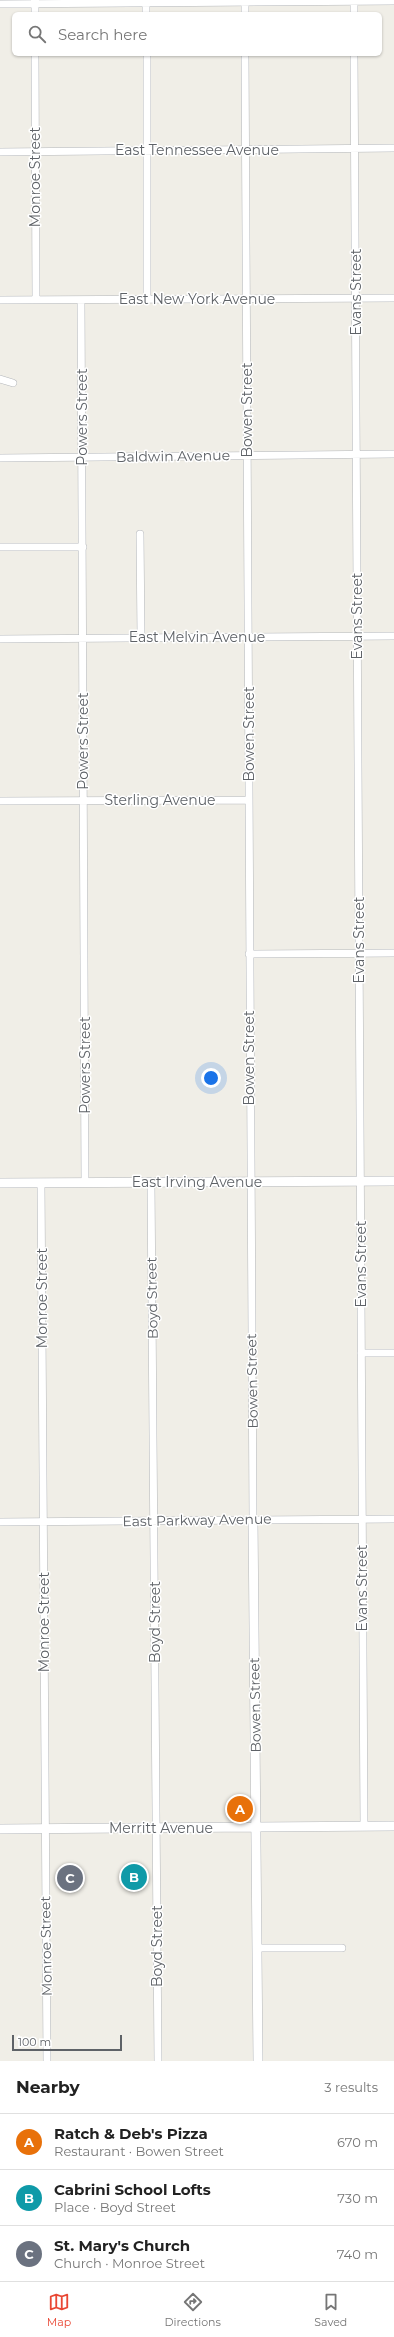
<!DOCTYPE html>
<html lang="en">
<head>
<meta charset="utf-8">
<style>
	body { margin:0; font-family:Montserrat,sans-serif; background:#f2f2f2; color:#222 }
	.scale { position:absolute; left:12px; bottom:10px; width:110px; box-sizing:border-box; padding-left:4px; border:2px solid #5e6267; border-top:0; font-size:11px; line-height:14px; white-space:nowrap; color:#5e6267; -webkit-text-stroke:3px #fff; paint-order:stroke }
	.you { position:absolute; left:211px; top:1078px; width:14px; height:14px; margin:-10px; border:3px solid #fff; border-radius:50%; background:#1a73e8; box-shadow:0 0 0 6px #1a73e833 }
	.badge { display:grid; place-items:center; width:26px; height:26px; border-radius:50%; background:#e94734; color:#fff; font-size:13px; font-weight:700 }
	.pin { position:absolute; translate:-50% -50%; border:2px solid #fff; box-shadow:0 1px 4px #0006 }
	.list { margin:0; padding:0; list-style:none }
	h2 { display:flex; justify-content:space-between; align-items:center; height:52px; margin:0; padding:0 16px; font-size:17px }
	h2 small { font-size:13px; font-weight:400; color:#767676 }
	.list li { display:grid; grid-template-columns:26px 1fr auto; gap:12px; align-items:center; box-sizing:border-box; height:56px; padding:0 16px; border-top:1px solid #e0e0e0 }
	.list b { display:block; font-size:15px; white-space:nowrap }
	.list p { margin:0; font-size:13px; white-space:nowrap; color:#767676 }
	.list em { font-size:13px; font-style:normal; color:#767676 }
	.icon { flex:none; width:22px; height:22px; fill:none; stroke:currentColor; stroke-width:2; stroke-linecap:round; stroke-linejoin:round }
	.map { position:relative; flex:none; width:394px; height:2061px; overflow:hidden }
	.search { position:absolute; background:#fff; box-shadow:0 1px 3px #0004; left:12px; right:12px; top:12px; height:44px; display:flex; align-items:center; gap:10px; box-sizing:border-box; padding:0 14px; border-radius:6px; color:#767676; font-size:15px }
	.sheet { height:220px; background:#fff }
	nav { display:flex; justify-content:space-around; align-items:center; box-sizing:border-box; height:56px; border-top:1px solid #e0e0e0; background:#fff; font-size:11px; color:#767676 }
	nav a { display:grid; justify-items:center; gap:2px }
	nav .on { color:#e94734 }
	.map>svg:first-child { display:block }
</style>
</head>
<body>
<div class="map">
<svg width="394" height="2061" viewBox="0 0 394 2061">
	<rect width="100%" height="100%" fill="#f0eee7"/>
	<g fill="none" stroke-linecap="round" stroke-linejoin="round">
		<g stroke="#b4b7bb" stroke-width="8">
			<path id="minor" d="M35,0v14
				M146,0v14
				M245,0v14
				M354,0v14
				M0,4l394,-3
				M35,54l1,246
				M147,54v245
				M245,54l8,1465
				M354,54l10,1772
				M0,152l394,-4
				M0,300l394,-2
				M81,300l4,882
				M0,379l13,4
				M0,458l394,-4
				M140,534l1,103
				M0,547h83
				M0,639l394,-3
				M0,801l249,-1
				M249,954l145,-1
				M41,1183l6,878
				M151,1183l7,878
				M361,1353h33
				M0,1522l394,-3
				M257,1948h85"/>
		</g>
		<g stroke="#b4b7bb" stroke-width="10">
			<path id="tertiary" d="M0,1183l394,-2
				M253,1519l5,542
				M0,1829l394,-3"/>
		</g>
		<use href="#minor" stroke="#fff" stroke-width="7"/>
		<use href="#tertiary" stroke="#fff" stroke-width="9"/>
	</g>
	<g text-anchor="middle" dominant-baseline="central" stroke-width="3" stroke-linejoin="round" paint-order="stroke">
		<g font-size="14" fill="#5e6267" stroke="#fff">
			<text x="197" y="150">East Tennessee Avenue</text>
			<text transform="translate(35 177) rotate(-90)">Monroe Street</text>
			<text transform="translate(356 292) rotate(-90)">Evans Street</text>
			<text x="197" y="299">East New York Avenue</text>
			<text transform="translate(247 410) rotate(-90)">Bowen Street</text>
			<text transform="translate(82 417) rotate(-90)">Powers Street</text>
			<text transform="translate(173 456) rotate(-1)">Baldwin Avenue</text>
			<text transform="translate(357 616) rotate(-90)">Evans Street</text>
			<text x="197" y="637">East Melvin Avenue</text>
			<text transform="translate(249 734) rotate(-90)">Bowen Street</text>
			<text transform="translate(83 741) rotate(-90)">Powers Street</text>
			<text x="160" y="800">Sterling Avenue</text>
			<text transform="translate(359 940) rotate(-90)">Evans Street</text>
			<text transform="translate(249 1058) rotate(-90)">Bowen Street</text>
			<text transform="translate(85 1065) rotate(-90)">Powers Street</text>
			<text x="197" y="1182">East Irving Avenue</text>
			<text transform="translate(361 1264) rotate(-90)">Evans Street</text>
			<text transform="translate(42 1298) rotate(-90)">Monroe Street</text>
			<text transform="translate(152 1298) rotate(-91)">Boyd Street</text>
			<text transform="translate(252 1381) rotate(-91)">Bowen Street</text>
			<text transform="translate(197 1520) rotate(-1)">East Parkway Avenue</text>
			<text transform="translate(362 1588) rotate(-90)">Evans Street</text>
			<text transform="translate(44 1622) rotate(-90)">Monroe Street</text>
			<text transform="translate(155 1622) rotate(-90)">Boyd Street</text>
			<text transform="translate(255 1705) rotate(-91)">Bowen Street</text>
			<text x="161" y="1828">Merritt Avenue</text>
			<text transform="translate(46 1946) rotate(-91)">Monroe Street</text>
			<text transform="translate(157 1946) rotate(-90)">Boyd Street</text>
		</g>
	</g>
</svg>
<div class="scale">100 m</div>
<div class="you"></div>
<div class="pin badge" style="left:240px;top:1809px;background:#e8710a">A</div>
<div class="pin badge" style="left:134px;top:1877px;background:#0f9aa8">B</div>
<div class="pin badge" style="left:70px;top:1878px;background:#6b7280">C</div>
<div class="search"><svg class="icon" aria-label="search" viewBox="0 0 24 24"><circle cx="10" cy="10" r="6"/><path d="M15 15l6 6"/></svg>Search here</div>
</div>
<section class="sheet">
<h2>Nearby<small>3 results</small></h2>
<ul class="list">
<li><span class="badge" style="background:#e8710a">A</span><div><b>Ratch &amp; Deb's Pizza</b><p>Restaurant · Bowen Street</p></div><em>670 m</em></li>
<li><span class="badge" style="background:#0f9aa8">B</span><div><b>Cabrini School Lofts</b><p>Place · Boyd Street</p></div><em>730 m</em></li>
<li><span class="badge" style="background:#6b7280">C</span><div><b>St. Mary's Church</b><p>Church · Monroe Street</p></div><em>740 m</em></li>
</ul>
</section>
<nav>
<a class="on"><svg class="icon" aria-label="map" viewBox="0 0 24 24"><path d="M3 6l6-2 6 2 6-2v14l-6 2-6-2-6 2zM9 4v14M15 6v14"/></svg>Map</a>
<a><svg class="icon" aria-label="directions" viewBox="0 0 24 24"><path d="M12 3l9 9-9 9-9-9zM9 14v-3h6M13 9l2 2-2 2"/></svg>Directions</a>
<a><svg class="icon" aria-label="saved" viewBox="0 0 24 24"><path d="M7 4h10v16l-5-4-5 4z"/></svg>Saved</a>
</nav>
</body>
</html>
